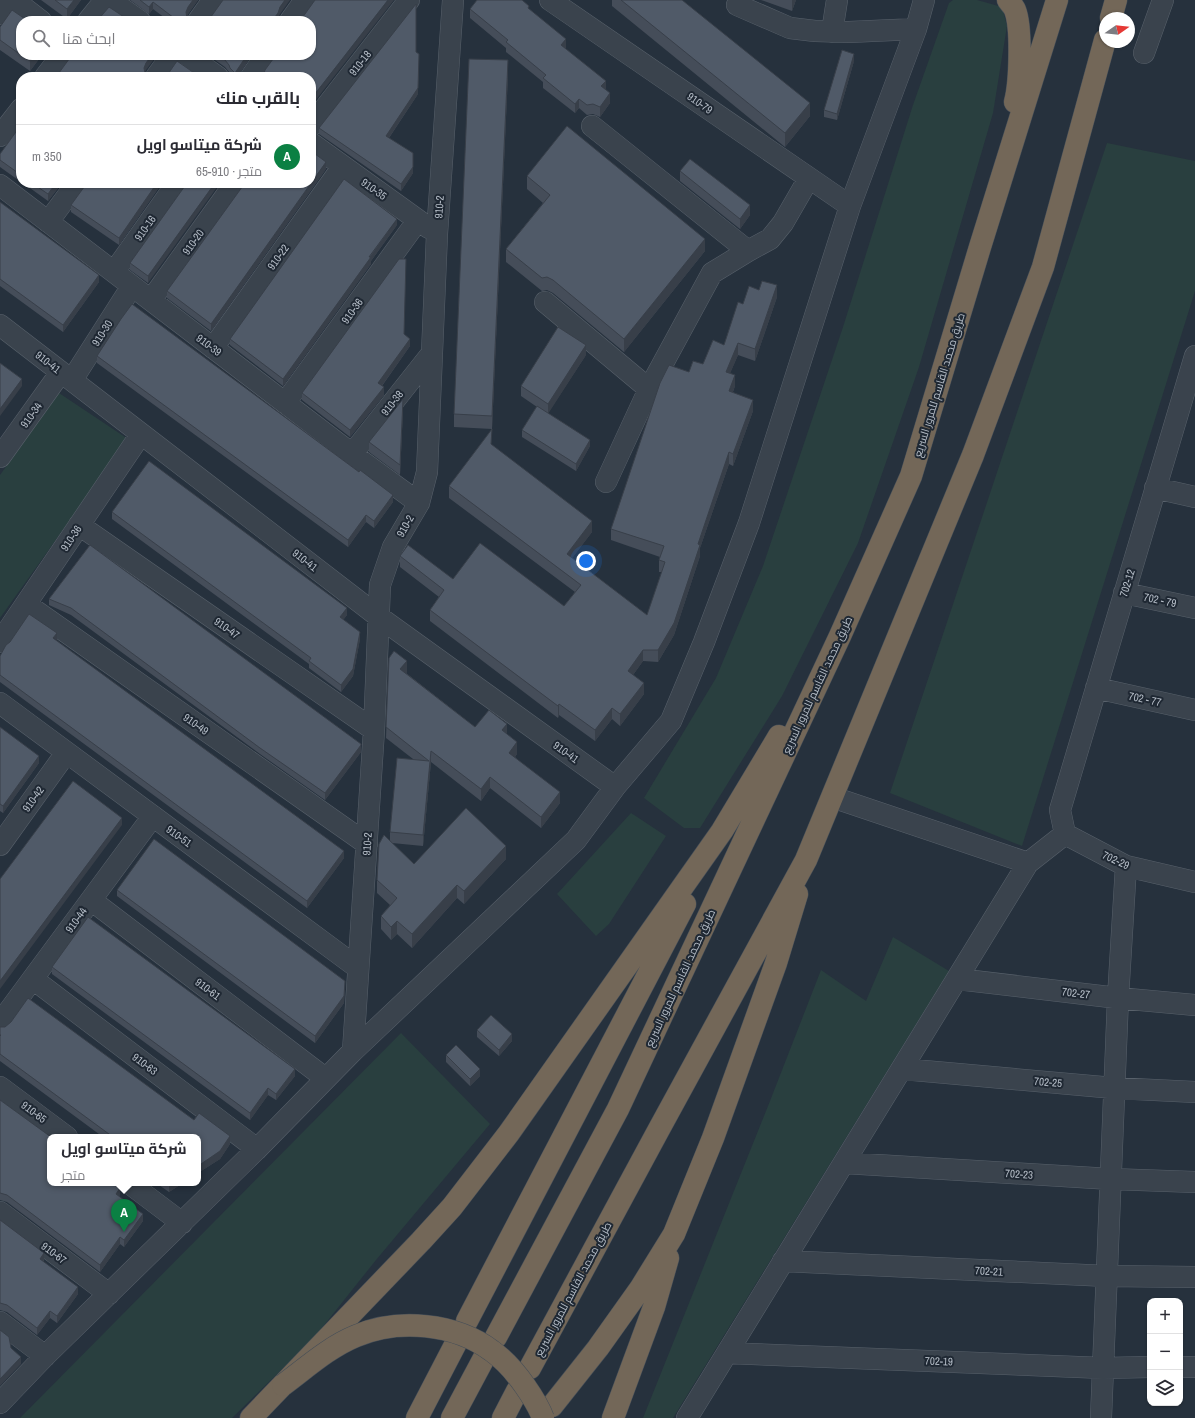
<!DOCTYPE html>
<html lang="ar">
<head>
<meta charset="utf-8">
<style>
	body { margin:0; font-family:"Archivo Narrow",Cairo,sans-serif; background:#f2f2f3; color:#2b2b33; direction:rtl }
	.controls { position:absolute; right:12px; bottom:12px; display:grid; overflow:hidden; border-radius:8px; box-shadow:0 1px 3px #0004 }
	.controls button { width:36px; height:36px; display:grid; place-items:center; padding:0; border:0; border-bottom:1px solid #e1e1e2; background:#fff; color:#2b2b33; font:20px sans-serif }
	.compass { position:absolute; left:1099px; top:12px; width:36px; height:36px; border-radius:50%; background:#fff; box-shadow:0 1px 3px #0004; rotate:76deg }
	.you { position:absolute; left:586px; top:561px; width:14px; height:14px; margin:-10px; border:3px solid #fff; border-radius:50%; background:#1a73e8; box-shadow:0 0 0 6px #1a73e833 }
	.badge { display:grid; place-items:center; width:26px; height:26px; border-radius:50%; background:#0b8043; color:#fff; font-size:13px; font-weight:700 }
	.pin { position:absolute; translate:-50% -33px; filter:drop-shadow(0 1px 2px #0008) }
	.pin::after { content:''; position:absolute; top:21px; width:14px; height:12px; background:inherit; clip-path:polygon(0 0,100% 0,50% 100%) }
	.popup { position:absolute; left:47px; top:1134px; width:154px; height:52px; box-sizing:border-box; display:grid; place-content:center; border-radius:8px; background:#fff; filter:drop-shadow(0 1px 3px #0005); font-size:13px; white-space:nowrap; color:#7c7c81 }
	.popup b { font-size:15px; color:#2b2b33 }
	.popup::after { content:''; position:absolute; left:50%; top:100%; margin-left:-8px; border:8px solid transparent; border-top-color:#fff }
	.list { margin:0; padding:0; list-style:none }
	h2 { display:flex; justify-content:space-between; align-items:center; height:52px; margin:0; padding:0 16px; font-size:17px }
	h2 small { font-size:13px; font-weight:400; color:#7c7c81 }
	.list li { display:grid; grid-template-columns:26px 1fr auto; gap:12px; align-items:center; box-sizing:border-box; height:64px; padding:0 16px; border-top:1px solid #e1e1e2 }
	.list b { display:block; font-size:15px; white-space:nowrap }
	.list p { margin:0; font-size:13px; white-space:nowrap; color:#7c7c81 }
	.list em { font-size:13px; font-style:normal; color:#7c7c81 }
	.icon { flex:none; width:22px; height:22px; fill:none; stroke:currentColor; stroke-width:2; stroke-linecap:round; stroke-linejoin:round }
	.map { position:relative; flex:none; width:1195px; height:1418px; overflow:hidden; direction:ltr }
	.search { position:absolute; background:#fff; box-shadow:0 1px 3px #0004; left:16px; top:16px; width:300px; height:44px; display:flex; align-items:center; gap:10px; box-sizing:border-box; padding:0 14px; border-radius:16px; color:#7c7c81; font-size:15px }
	.panel { position:absolute; background:#fff; box-shadow:0 1px 3px #0004; left:16px; top:72px; width:300px; height:116px; border-radius:16px; direction:rtl }
	.map>svg:first-child { display:block }
</style>
</head>
<body>
<div class="map">
<svg width="1195" height="1418" viewBox="0 0 1195 1418">
	<rect width="100%" height="100%" fill="#26313d"/>
	<path fill="#293f3f" d="M953,0h24l25,7 5,19 -14,87 -74,254 -61,176 -76,153 -82,132h-16l-40,-30 72,-120 47,-112 80,-239 70,-222 36,-102z
		M1107,143l88,18v130l-173,555 -132,-53z
		M59,393l69,46 -128,179v-143z
		M631,813l35,23 -57,88 -13,12 -39,-42z
		M893,937l56,34 -276,447h-30l127,-317 51,-131 45,31z
		M401,1033l89,91 -114,136 -63,79 -81,79h-212z"/>
	<g fill="none" stroke-linecap="round" stroke-linejoin="round">
		<g stroke="#58616b" stroke-width="22">
			<path id="minor" d="M14,0l27,21
				M110,0l30,21
				M550,0l300,206
				M737,5l53,23 25,3 34,1 67,-3
				M0,14l9,-14
				M88,21l17,-21
				M198,21l15,-21
				M290,21l15,-21
				M832,32l5,-32
				M1144,53l19,-53
				M187,55l31,22
				M45,77l17,-22
				M156,77l16,-22
				M251,77l15,-22
				M311,126l98,-126
				M592,126l156,125
				M0,136l21,-27
				M311,143l118,85
				M0,185l352,269 67,49
				M48,222l29,-39
				M114,272l63,-89
				M151,300l84,-117
				M545,302l104,87
				M0,325l379,292 236,170
				M213,348l130,-182
				M1195,356l-135,454 5,24 61,32 69,16
				M72,380l60,-94
				M285,403l133,-183
				M352,454l80,-101
				M0,457l61,-85
				M606,482l43,-93 63,-116 36,-22 22,-12 13,-16 26,-45
				M1155,488l40,9
				M79,525l295,205
				M1124,593l71,15
				M26,604l341,240
				M0,642l141,-208
				M1096,688l99,22
				M0,703l358,265
				M832,797l196,66
				M0,845l66,-92
				M91,900l234,178
				M33,979l224,170
				M957,979l161,19 77,7
				M0,1023l153,-207
				M353,1051l21,-321 6,-145 13,-38 26,-44 8,-31 10,-238 16,-234
				M902,1069l212,19 81,4
				M0,1087l67,50
				M844,1163l267,16 84,3
				M129,1183l53,40
				M0,1212l109,82
				M783,1261l324,15 88,1
				M0,1322l45,34
				M727,1353l376,15 47,-1
				M1180,1367h15
				M0,1403l45,-47 212,-207 96,-98 223,-211 39,-53 56,-66 33,-79 45,-119 101,-317 66,-177 8,-29
				M687,1418l341,-555 37,-29
				M1101,1418l17,-420 8,-132"/>
		</g>
		<g stroke="#454e58" stroke-width="23">
			<path id="highway" d="M1008,0c2,3 6,7 7,10 7,18 5,73 0,92
				M1111,18l5,-18
				M467,1321l218,-417
				M496,1337l122,-228 222,-473 71,-160 69,-229 77,-247
				M530,1368l128,-237 148,-271 167,-405 70,-188 62,-227
				M552,1406l46,-58 42,-59 34,-55 39,-96 63,-175 21,-69
				M251,1418l170,-177 31,-34 57,-74 213,-302 57,-95
				M417,1418l39,-75
				M452,1418l32,-60
				M503,1418l14,-27
				M613,1418l41,-111 14,-49"/>
		</g>
		<use href="#minor" stroke="#3a434d" stroke-width="21"/>
		<use href="#highway" stroke="#736758" stroke-width="22"/>
		<g stroke="#454e58" stroke-width="23" stroke-linecap="butt">
			<path id="highway-bridge" d="M283,1385c23,-17 46,-38 73,-49 42,-18 99,-13 136,15 14,10 24,22 33,35 7,10 14,21 18,32"/>
		</g>
		<use href="#highway-bridge" stroke="#736758" stroke-width="22"/>
	</g>
	<path fill="#454d59" d="M41,0h40l-14,19z
		M130,0h68l-10,14 -1,4 2,3h-20l-16,-12 -4,5z
		M612,0h70l128,116 -25,31 -173,-141z
		M761,0h35l-4,11z
		M470,9h59l37,40 40,40 4,14 -10,14 -7,-3 -6,1 -8,-7 -4,5 -32,-25v-6l-37,-30v-4l-36,-30z
		M0,27l42,28 -12,16 -30,-21z
		M208,55h44l-15,22h-5l-2,-2 -1,-3 -4,-5z
		M854,61l-17,59 -13,-3v-7z
		M508,74l-16,355 -38,-2v-13z
		M418,94l-29,44 24,35 -12,18 -82,-57v-6z
		M21,125v57l-21,-15v-13z
		M326,169l-115,162 -44,-33v-7z
		M680,171l70,44 -10,14 -60,-48z
		M527,176l178,75 -81,101 -71,-59 -6,-3 -5,1 -36,-29v-13l37,-46 -16,-14z
		M23,183h39l-14,18z
		M162,183l-43,62 -48,-33v-7z
		M187,183l-39,100 -18,-13v-7z
		M0,202l99,80 -36,50 -63,-46z
		M397,225l-26,36v3l-88,122 -53,-41v-6z
		M777,297l-22,64 -17,-6 -8,18 5,13 -2,6 20,19 -20,55 -4,-2 -29,84v8l-26,79 -16,27 -15,-1 -10,14 11,19 -24,32 -8,-7 -17,22 -36,-26 -1,3 -128,-97v-11l9,-13 -39,-30v-11l53,23 111,27 11,-14 -126,-94v-12l42,-41 101,87 -20,26 75,57 15,-43h-3v-12l1,-3 -49,-17v-11l78,-157 14,-8 21,-19 19,-41z
		M404,334l6,12 -28,40 2,9 -34,42 -48,-37v-7z
		M586,355l-38,58 42,33 -14,25 -54,-34v-7l15,-23 -16,-11v-10z
		M97,356l296,146 -19,26 -8,-6 -18,25 -251,-184z
		M403,409l-3,66 -31,-23v-10z
		M112,512l235,103 -4,5 17,19 -7,37 -12,16 -32,-24v-4l-197,-145z
		M90,545l271,199v8l-36,48 -65,-46 -189,-139 -22,-10v-6z
		M56,640l288,218 -37,50 -307,-226v-26z
		M389,658l18,14 -1,1 69,54 32,8 10,19 -2,3 45,46 -19,25 -51,-40 -9,13 -50,-39 -8,84 -31,-3 22,21 92,-5 -42,45 -7,-6 -45,50 -15,-14 -6,6 -10,-11v-13l9,-11 -13,-12v-13l13,-39v-9l23,-73 -27,-21z
		M0,727l39,36 -36,50 -3,-2z
		M117,890l228,97 -1,16 -29,40 -198,-147z
		M52,967l243,109 -19,24 -8,-5 -18,25 -198,-146z
		M0,1027l194,93 36,24 -10,15 -22,14v-36h-95l-103,-76z
		M477,1030l35,11 -13,15 -22,-19z
		M446,1055l34,21 -10,10 -24,-24z
		M0,1100l120,95 -1,1 24,25 -19,26 -4,-3 -20,28 -93,-70 -7,-2z
		M156,1183h27l-14,9z
		M0,1220l44,40v2l34,32 -21,29 -7,-5 -13,17 -30,-23 -7,-2z"/>
	<path fill="#383f49" d="M74,0h7l-14,19v-10z
		M193,0h5l-10,14 -2,5v-7l2,-5z
		M285,0h5l-10,14 -3,7h-5l8,-14z
		M388,0h6l-83,106v-7z
		M792,0h4l-4,11z
		M153,2v7l-4,5v-7z
		M566,39v10l-5,-4z
		M419,54l-1,40 -32,48v-6z
		M854,54v7l-17,59v-6z
		M34,55h8l-12,16v-10z
		M152,55h3v3l-9,12 -2,5v-7l2,-5z
		M247,55h5l-15,22h-2v-4z
		M508,60v14l-16,355v-13z
		M606,81v10l-5,-5z
		M610,93v10l-10,14v-10z
		M579,99v9l-4,5v-9z
		M810,103v13l-25,31v-14z
		M413,153v20l-12,18v-7z
		M326,162v7l-115,162v-7z
		M56,183h6l-14,18v-7z
		M157,183h5l-43,62v-7z
		M215,183h5l-72,100v-7z
		M750,205v10l-10,14v-10z
		M397,219v6l-26,36v3l-88,122v-7z
		M705,239v12l-81,101v-13z
		M99,275v7l-36,50v-7z
		M777,285v12l-22,64v-12z
		M410,339v7l-32,45v-8z
		M738,343v12l-12,28v-11z
		M586,345v10l-38,59v-10z
		M735,375v11l-6,16v-11z
		M22,379v7l-22,30v-7z
		M384,387v8l-34,42v-7z
		M403,399v10l-3,66v-10z
		M753,400v11l-20,55v-12z
		M590,440v6l-14,25v-7z
		M729,452v12l-29,84v8l-26,79 -16,27v-12l40,-106z
		M393,495v7l-19,26v-7z
		M366,515v7l-18,25v-7z
		M592,521v11l-25,33v-11z
		M347,608v7l-7,9v-7z
		M360,632v7l-7,37 -12,16v-7z
		M57,633v7l-4,-2z
		M643,650v11l-15,21v-11z
		M407,661v11l-7,8v-11z
		M644,683v11l-24,32v-12z
		M559,704v11l-1,3v-12z
		M612,708v11l-17,22v-11z
		M507,724v12l-5,-6z
		M517,742v12l-8,10v-11z
		M361,745v7l-36,48v-7z
		M431,751v11l-8,84v-11z
		M39,756v7l-36,50v-7z
		M490,777v11l-9,13v-12z
		M560,792v11l-19,25v-11z
		M122,818v7l-122,164v-8z
		M506,846v13l-42,45v-13z
		M344,851v7l-37,50v-7z
		M457,885v13l-45,50v-14z
		M397,921v13l-6,6v-13z
		M345,981l-1,22 -29,40v-7z
		M512,1034v7l-13,15v-6z
		M295,1069v7l-19,24v-6z
		M480,1069v7l-10,10v-7z
		M268,1088v7l-18,25v-7z
		M230,1136v8l-10,15 -22,14v-7z
		M172,1183h11l-14,9v-7z
		M120,1188v7l-4,6v-7z
		M143,1214v7l-19,26v-7z
		M120,1237v7l-20,28v-7z
		M44,1253v7l-4,6v-7z
		M78,1287v7l-21,29v-7z
		M50,1311v7l-13,17v-7z
		M21,1357v7l-21,22v-7z"/>
	<path fill="#505a68" stroke="#383f49" d="M55,0h19l-7,9z
		M140,0h53l-5,7 -2,5 1,7 2,2h-11l-25,-19 -4,5z
		M223,0h62l-5,7 -2,6 -6,8h-64z
		M315,0h73l-77,99v-22h-48l2,-7 11,-15h35v-34h-11z
		M477,0h45l7,6 -1,2 38,31 -5,6 45,36 -5,5 9,7 -10,14 -7,-3 -6,1 -8,-6 -4,5 -32,-26 3,-3 -40,-33 2,-2 -38,-31z
		M621,0h61l128,103 -25,30z
		M416,4v48l3,2 -1,34 -32,48 27,17v14l-12,17 -82,-56z
		M109,7l21,14h-33z
		M12,10l16,11h-7v34l-21,-15v-13z
		M842,50l12,4 -17,60 -13,-4z
		M21,55h13l-4,6z
		M72,55h80l-6,8 -2,5 1,6 2,3h-91z
		M218,55h29l-12,18 -5,-5 -1,-3 -4,-5z
		M469,59l39,1 -16,356 -38,-2z
		M177,61l23,16h-34z
		M21,125v50l-21,-15v-6z
		M567,126l138,113 -81,100 -71,-59 -6,-3 -5,1 -36,-29 44,-54 -23,-19z
		M311,151l15,11 -115,162 -44,-33 78,-108h66z
		M690,159l60,46 -10,14 -60,-48z
		M344,179l53,40 -28,38h2l-88,122 -53,-40z
		M32,183h24l-8,11z
		M87,183h70l-38,55 -48,-33z
		M187,183h28l-67,93 -18,-13z
		M0,202l99,73 -36,50 -63,-46z
		M399,259h7l-2,75 6,5 -32,44 6,4 -34,43 -48,-37z
		M762,281l15,4 -22,64 -17,-6 -12,29 9,3 -6,16 24,9 -20,54 -4,-2 -31,92 2,1 -26,78 -16,27h-15l-15,21 16,12 -24,31 -8,-6 -17,22 -36,-26 -1,2 -128,-96 14,-20 -44,-34 8,-11 45,34 27,-36 84,63 17,-21 -132,-99 43,-57 -1,15 101,77 -25,33 80,61 18,-53 -6,-2 5,-14 -53,-17 49,-146 9,-18 20,7 4,-11 10,3 10,-24 11,5 14,-43 5,2 6,-18 10,4z
		M132,304l227,168 1,-2 33,25 -19,26 -8,-6 -18,25 -251,-184 24,-37z
		M558,327l28,18 -38,59 -27,-18z
		M0,363l22,16 -22,30z
		M403,399l-3,66 -31,-23z
		M537,406l53,34 -14,24 -54,-34z
		M149,461l198,147 -7,9 20,15 -7,37 -12,16 -32,-24 2,-3 -199,-146z
		M90,545l271,199v1l-36,48 -65,-45 -189,-140 -22,-9z
		M29,614l28,19 -4,5 291,213 -37,50 -307,-226v-19l6,-11 4,-3z
		M394,651l13,10 -7,8 75,58 14,-17 18,14 -5,6 15,12 -8,11 51,39 -19,25 -51,-40 -9,12 -50,-38 -8,84 -33,-3 7,-74 32,3 -43,-34 3,-69z
		M0,727l39,29 -36,50 -3,-2z
		M73,781l49,37 -122,163v-102z
		M466,808l40,38 -42,45 -7,-6 -45,49 -15,-13 -6,6 -10,-11 16,-18 -20,-18 2,-36 5,-9 30,29z
		M154,839l191,142 -1,15 -29,40 -198,-146z
		M88,917l207,152 -19,25 -8,-6 -18,25 -198,-146z
		M28,998l166,122 5,-7 31,23 -10,15 -22,15v-29h-85l-113,-83v-18l1,-1h-1v-8h5l6,-5z
		M491,1015l21,19 -13,16 -22,-20z
		M456,1045l24,24 -10,10 -24,-24z
		M0,1100l51,37h-1v46h63l7,5 -4,6 27,20 -19,26 -4,-3 -20,28 -93,-70 -7,-2z
		M166,1183h6l-3,2z
		M0,1220l44,33 -4,6 38,28 -21,29 -7,-5 -13,17 -30,-23 -7,-2z
		M0,1330l9,7 2,11 10,9 -21,22z"/>
	<g text-anchor="middle" dominant-baseline="central" stroke-width="4" stroke-linejoin="round" paint-order="stroke">
		<g font-size="11" fill="#b6bec8" stroke="#1f2833">
			<text transform="translate(360 63) rotate(-52)">910-18</text>
			<text transform="translate(700 103) rotate(35)">910-79</text>
			<text transform="translate(374 189) rotate(36)">910-35</text>
			<text transform="translate(439 207) rotate(-86)">910-2</text>
			<text transform="translate(145 228) rotate(-55)">910-16</text>
			<text transform="translate(193 242) rotate(-54)">910-20</text>
			<text transform="translate(278 257) rotate(-54)">910-22</text>
			<text transform="translate(352 311) rotate(-54)">910-36</text>
			<text transform="translate(102 333) rotate(-57)">910-30</text>
			<text transform="translate(209 345) rotate(37)">910-39</text>
			<text transform="translate(48 362) rotate(38)">910-41</text>
			<text transform="translate(939 385) rotate(-73)">طريق محمد القاسم للمرور السريع</text>
			<text transform="translate(392 403) rotate(-52)">910-38</text>
			<text transform="translate(31 415) rotate(-54)">910-34</text>
			<text transform="translate(405 526) rotate(-60)">910-2</text>
			<text transform="translate(71 538) rotate(-56)">910-36</text>
			<text transform="translate(305 560) rotate(38)">910-41</text>
			<text transform="translate(1127 583) rotate(-73)">702-12</text>
			<text transform="translate(1160 600) rotate(12)">702 - 79</text>
			<text transform="translate(227 628) rotate(35)">910-47</text>
			<text transform="translate(817 685) rotate(-65)">طريق محمد القاسم للمرور السريع</text>
			<text transform="translate(1145 699) rotate(12)">702 - 77</text>
			<text transform="translate(196 724) rotate(35)">910-49</text>
			<text transform="translate(566 752) rotate(36)">910-41</text>
			<text transform="translate(33 799) rotate(-54)">910-42</text>
			<text transform="translate(179 836) rotate(36)">910-51</text>
			<text transform="translate(367 844) rotate(-86)">910-2</text>
			<text transform="translate(1116 860) rotate(25)">702-29</text>
			<text transform="translate(76 920) rotate(-54)">910-44</text>
			<text transform="translate(680 978) rotate(-65)">طريق محمد القاسم للمرور السريع</text>
			<text transform="translate(208 989) rotate(37)">910-61</text>
			<text transform="translate(1076 993) rotate(7)">702-27</text>
			<text transform="translate(145 1064) rotate(37)">910-63</text>
			<text transform="translate(1048 1082) rotate(5)">702-25</text>
			<text transform="translate(34 1112) rotate(37)">910-65</text>
			<text transform="translate(1019 1174) rotate(4)">702-23</text>
			<text transform="translate(54 1253) rotate(37)">910-67</text>
			<text transform="translate(989 1271) rotate(3)">702-21</text>
			<text transform="translate(573 1289) rotate(-62)">طريق محمد القاسم للمرور السريع</text>
			<text transform="translate(939 1361) rotate(2)">702-19</text>
		</g>
	</g>
</svg>
<div class="controls">
<button>+</button>
<button>−</button>
<button><svg class="icon" aria-label="layers" viewBox="0 0 24 24"><path d="M12 4l9 5-9 5-9-5zM3 14l9 5 9-5"/></svg></button>
</div>
<svg class="compass" viewBox="-18 -18 36 36"><path d="M0-13l5 13h-10z" fill="#e53935"/><path d="M0 13l5-13h-10z" fill="#7c7c81"/></svg>
<div class="you"></div>
<div class="pin badge" style="left:124px;top:1232px">A</div>
<div class="popup"><b>شركة ميتاسو اويل</b>متجر</div>
<div class="search"><svg class="icon" aria-label="search" viewBox="0 0 24 24"><circle cx="10" cy="10" r="6"/><path d="M15 15l6 6"/></svg>ابحث هنا</div>
<section class="panel">
<h2>بالقرب منك<small></small></h2>
<ul class="list">
<li><span class="badge">A</span><div><b>شركة ميتاسو اويل</b><p>متجر · 910-65</p></div><em>350 m</em></li>
</ul>
</section>
</div>
</body>
</html>
